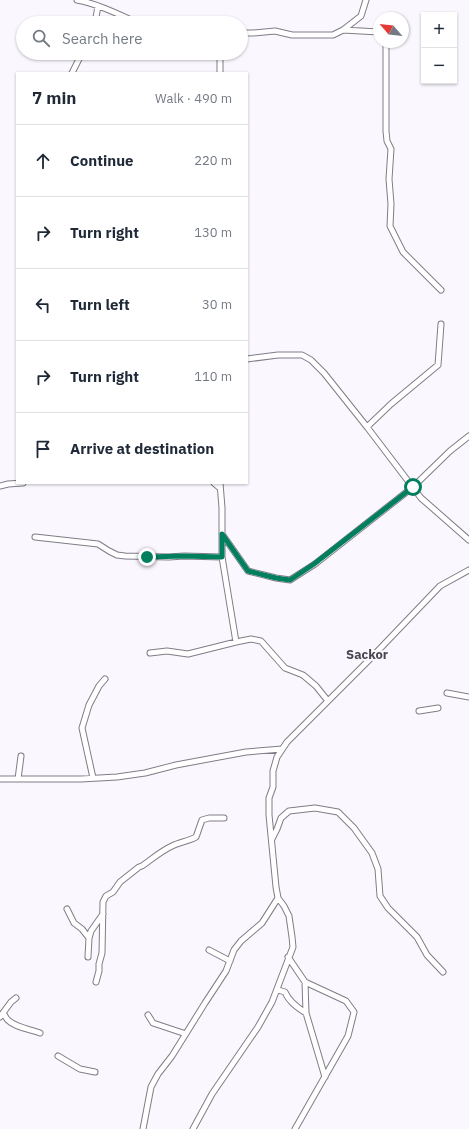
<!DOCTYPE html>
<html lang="en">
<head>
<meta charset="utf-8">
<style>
	body { margin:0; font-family:"IBM Plex Sans",sans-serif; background:#f6f6f7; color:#1f2937 }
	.controls { position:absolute; right:12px; top:12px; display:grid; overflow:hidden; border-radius:0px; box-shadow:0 1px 3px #0004 }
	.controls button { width:36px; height:36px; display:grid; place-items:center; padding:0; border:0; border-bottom:1px solid #e0e1e3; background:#fff; color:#1f2937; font:20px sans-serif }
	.compass { position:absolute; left:373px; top:12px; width:36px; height:36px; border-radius:50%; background:#fff; box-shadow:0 1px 3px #0004; rotate:298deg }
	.stop { position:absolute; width:12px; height:12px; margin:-9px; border:3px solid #007f5f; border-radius:50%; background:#fff }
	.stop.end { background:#007f5f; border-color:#fff; box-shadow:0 1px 4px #0008 }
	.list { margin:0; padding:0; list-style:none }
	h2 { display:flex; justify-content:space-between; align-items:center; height:52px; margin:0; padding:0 16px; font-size:17px }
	h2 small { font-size:13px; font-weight:400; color:#747a83 }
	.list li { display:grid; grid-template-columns:26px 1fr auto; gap:12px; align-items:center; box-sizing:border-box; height:72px; padding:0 16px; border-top:1px solid #e0e1e3 }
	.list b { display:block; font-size:15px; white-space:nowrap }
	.list em { font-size:13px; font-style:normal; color:#747a83 }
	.icon { flex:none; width:22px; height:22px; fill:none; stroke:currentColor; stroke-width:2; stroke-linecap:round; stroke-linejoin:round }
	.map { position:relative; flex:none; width:469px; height:1129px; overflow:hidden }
	.search { position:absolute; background:#fff; box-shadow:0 1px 3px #0004; left:16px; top:16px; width:232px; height:44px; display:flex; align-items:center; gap:10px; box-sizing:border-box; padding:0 14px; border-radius:22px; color:#747a83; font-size:15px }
	.panel { position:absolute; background:#fff; box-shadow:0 1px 3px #0004; left:16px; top:72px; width:232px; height:412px; border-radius:0px }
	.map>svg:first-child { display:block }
</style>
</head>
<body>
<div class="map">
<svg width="469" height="1129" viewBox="0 0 469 1129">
	<rect width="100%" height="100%" fill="#faf7fe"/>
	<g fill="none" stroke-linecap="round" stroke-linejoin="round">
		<g stroke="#817c86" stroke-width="7">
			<path id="street" d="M77,0c21,4 41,14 61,23
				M95,23l3,-17
				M343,30l36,2
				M241,33h12l22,-2 17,4h41l10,-5 18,-14 5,-16
				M386,42v89l1,10 4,8 -2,30 2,25 -1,22 13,26 38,38
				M220,53v20
				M72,73l10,-20
				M247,359l31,-4h24l9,5 13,13 43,54 54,71 48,42
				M367,427l24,-23 47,-39 3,-41
				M214,483l6,5
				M220,483l2,25v49l14,85 15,-3 10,2 24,27 18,7 13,11 12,15
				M0,486l8,-2 15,-1
				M222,534l26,37 28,7 14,2 25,-16 98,-77 37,-36 19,-15
				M35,537l63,7 11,7 8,4 8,1 44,1 15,-1 38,1
				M150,653l17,-2 21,3 48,-12
				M447,693l22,4
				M419,711l19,-3
				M93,778l-11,-50 7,-23 10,-19 6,-7
				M0,779h81l36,-2 28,-4 31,-8 70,-13 36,-3
				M18,779l3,-23
				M272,839l5,-10 4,-11 8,-7 26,-3 23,4 16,16 18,25 6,16 2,27 8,12 29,29 10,18 16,17
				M67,909l7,14 8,6 7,9
				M209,950l21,11
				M88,957l1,-19 2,-7 12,-17
				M288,957l17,25 41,19 8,11 -6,24 -53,93
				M96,982l3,-11v-7l3,-11 1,-51 3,-6 7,-4 7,-10 19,-15 3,-1c10,-7 19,-15 30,-20 8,-4 17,-5 24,-9l6,-17 7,-2h15
				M305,982l1,31 19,64
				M278,990l7,2c4,10 13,16 21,21
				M3,1013c2,2 3,6 6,8 8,7 21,8 31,12
				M148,1015l5,8 33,11
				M0,1017l11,-15 5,-4
				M58,1056l22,13 15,3
				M143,1129l8,-42 7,-13 14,-18 33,-53 21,-32 8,-21 7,-9 21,-18 16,-25
				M193,1129l19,-35 46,-67 14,-25 21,-55 -1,-10 -3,-21 -5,-10 -6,-8 -2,-11 -7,-72v-17l4,-11v-16l4,-14 10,-15 85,-85 68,-71 29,-16"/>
		</g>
		<use href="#street" stroke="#fff" stroke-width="5"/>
	</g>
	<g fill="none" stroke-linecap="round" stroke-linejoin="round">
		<path stroke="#007f5f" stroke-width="5" d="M147,557l37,-1 38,1v-23l26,37 28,7 14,2 24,-16 99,-77"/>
	</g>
	<g text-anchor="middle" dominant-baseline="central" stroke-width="4" stroke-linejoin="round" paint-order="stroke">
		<g font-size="13" font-weight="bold" fill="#4b4650" stroke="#faf7fe">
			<text x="367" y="654">Sackor</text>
		</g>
	</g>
</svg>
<div class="controls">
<button>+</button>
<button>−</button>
</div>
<svg class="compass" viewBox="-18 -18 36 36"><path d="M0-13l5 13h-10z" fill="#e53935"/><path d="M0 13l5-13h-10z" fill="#747a83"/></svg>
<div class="stop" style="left:413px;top:487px"></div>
<div class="stop end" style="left:147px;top:557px"></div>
<div class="search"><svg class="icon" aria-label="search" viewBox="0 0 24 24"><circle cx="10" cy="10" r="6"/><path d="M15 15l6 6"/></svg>Search here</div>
<section class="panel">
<h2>7 min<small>Walk · 490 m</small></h2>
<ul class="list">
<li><svg class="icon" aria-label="ahead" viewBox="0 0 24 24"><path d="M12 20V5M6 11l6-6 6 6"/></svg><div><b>Continue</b></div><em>220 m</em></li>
<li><svg class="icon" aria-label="right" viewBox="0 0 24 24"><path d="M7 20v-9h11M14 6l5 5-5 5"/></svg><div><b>Turn right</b></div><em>130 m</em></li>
<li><svg class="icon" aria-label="left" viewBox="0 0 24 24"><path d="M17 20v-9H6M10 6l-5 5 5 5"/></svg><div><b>Turn left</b></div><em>30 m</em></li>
<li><svg class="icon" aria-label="right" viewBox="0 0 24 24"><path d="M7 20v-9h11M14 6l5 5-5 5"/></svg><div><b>Turn right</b></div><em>110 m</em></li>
<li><svg class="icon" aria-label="arrive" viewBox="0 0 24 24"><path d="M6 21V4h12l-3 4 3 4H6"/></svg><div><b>Arrive at destination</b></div></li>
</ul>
</section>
</div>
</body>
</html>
